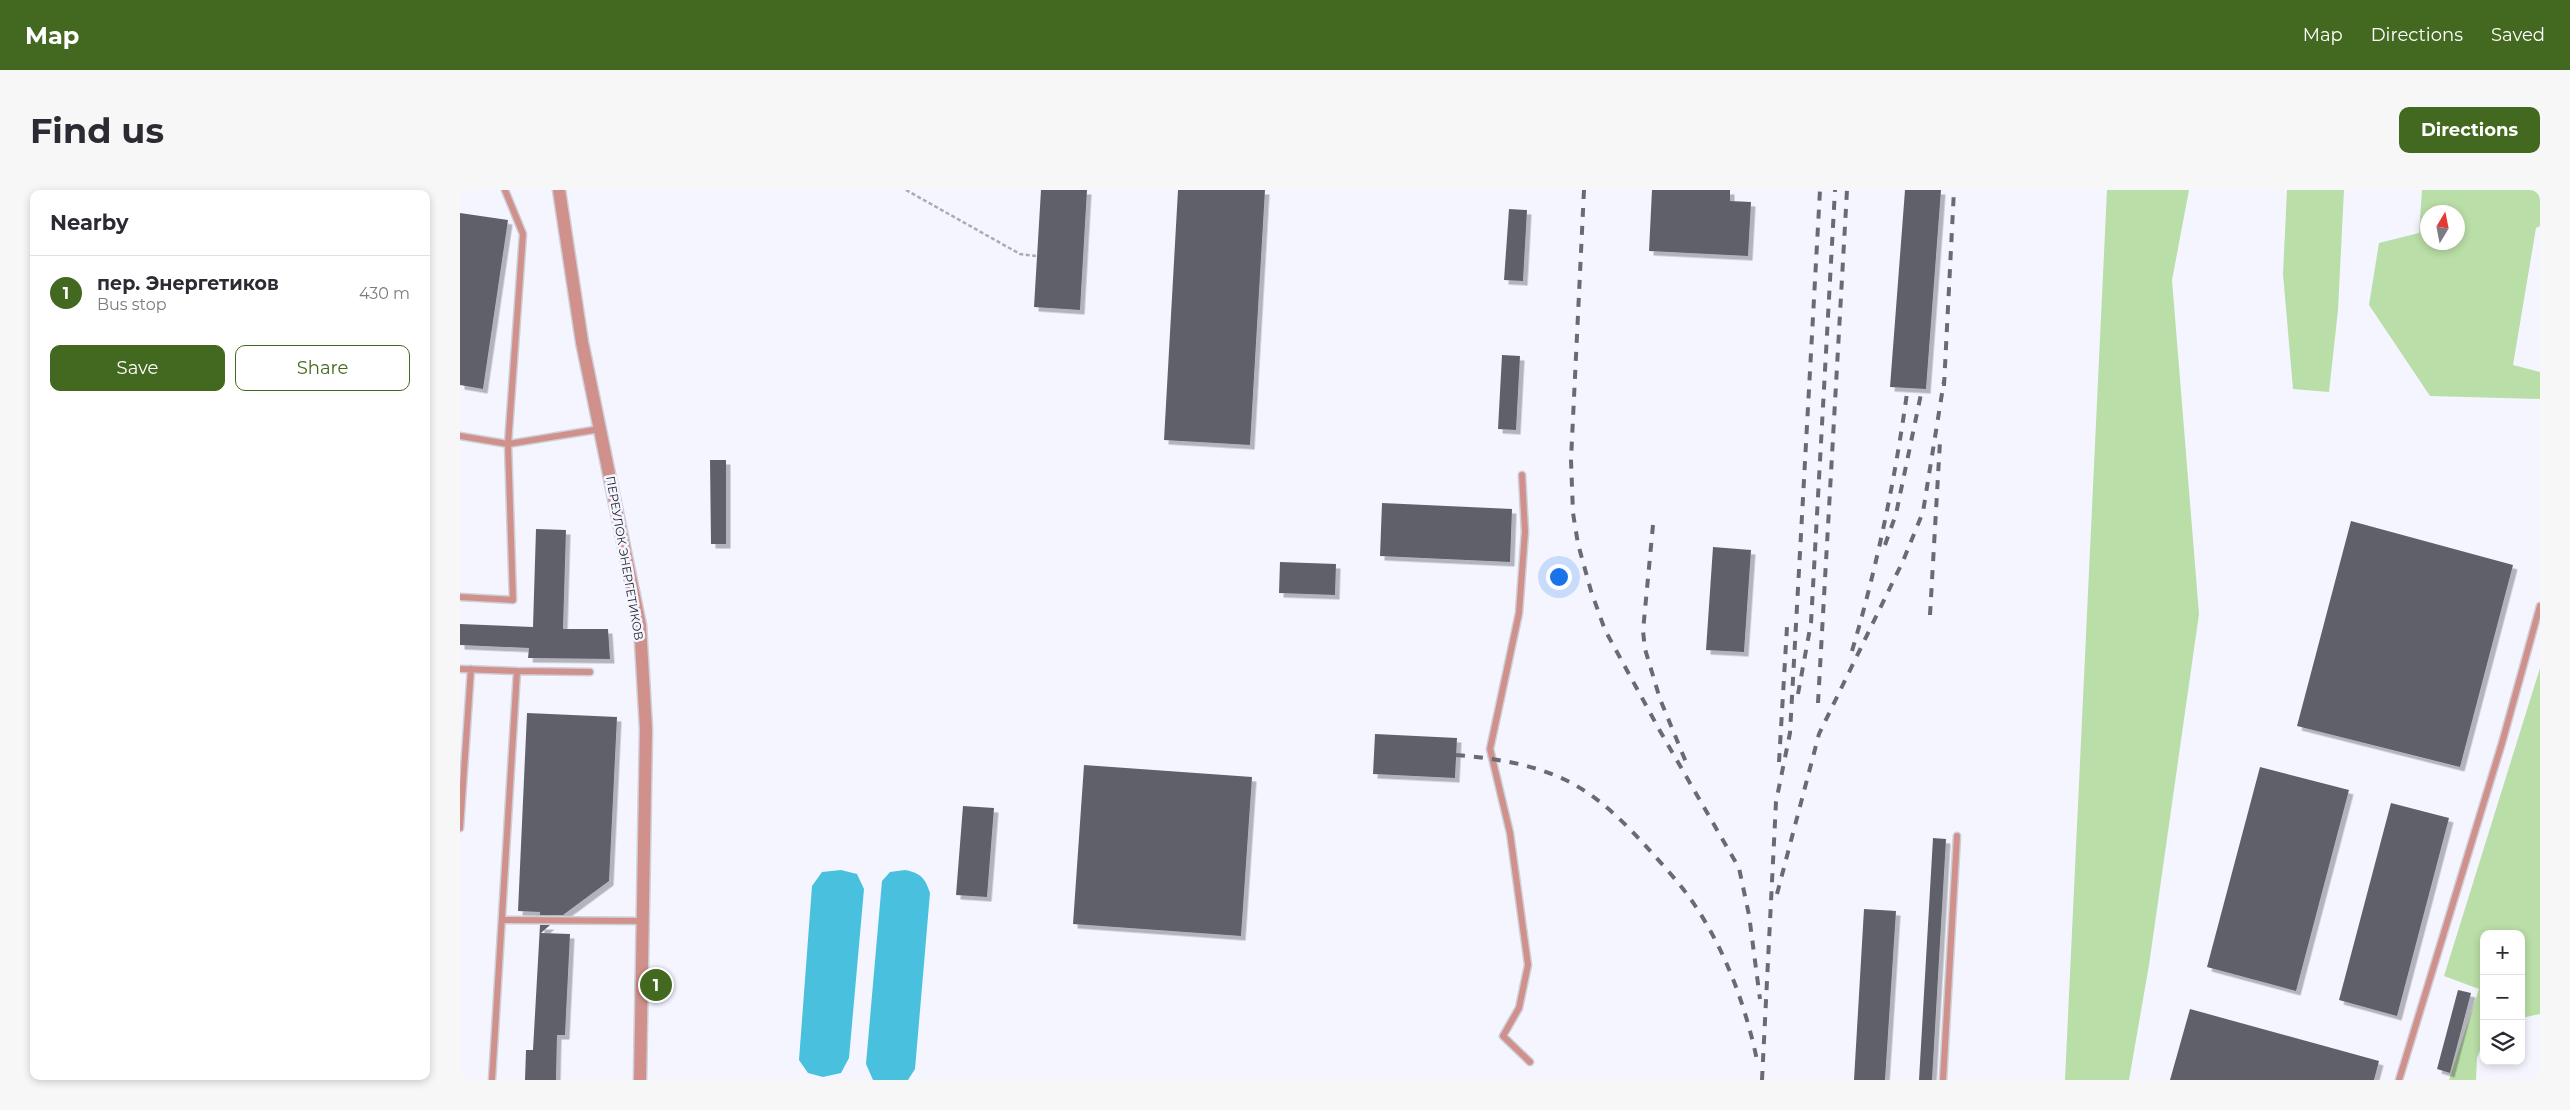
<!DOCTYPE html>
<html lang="en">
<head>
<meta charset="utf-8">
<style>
	body { margin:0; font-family:Montserrat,sans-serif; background:#f7f7f7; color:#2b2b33 }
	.controls { position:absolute; right:15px; bottom:15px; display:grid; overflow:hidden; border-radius:10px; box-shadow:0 2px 8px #0003 }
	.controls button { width:45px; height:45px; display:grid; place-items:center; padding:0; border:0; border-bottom:1px solid #e1e1e2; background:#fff; color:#2b2b33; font:25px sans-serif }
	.compass { position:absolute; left:1960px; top:15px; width:45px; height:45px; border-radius:50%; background:#fff; box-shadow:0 2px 8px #0003; rotate:10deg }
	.you { position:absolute; left:1098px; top:386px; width:18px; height:18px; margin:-12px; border:4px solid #fff; border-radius:50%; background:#1a73e8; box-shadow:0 0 0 8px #1a73e833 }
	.badge { display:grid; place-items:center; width:32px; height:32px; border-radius:50%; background:#436820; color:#fff; font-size:16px; font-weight:700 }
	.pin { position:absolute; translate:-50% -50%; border:2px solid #fff; box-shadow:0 1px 5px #0006 }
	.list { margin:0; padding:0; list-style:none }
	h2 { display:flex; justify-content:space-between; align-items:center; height:65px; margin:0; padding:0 20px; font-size:21px }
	h2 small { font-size:16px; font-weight:400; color:#7c7c81 }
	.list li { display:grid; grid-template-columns:32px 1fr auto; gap:15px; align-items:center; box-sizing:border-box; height:75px; padding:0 20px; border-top:1px solid #e1e1e2 }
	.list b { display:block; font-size:19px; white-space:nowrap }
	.list p { margin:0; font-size:16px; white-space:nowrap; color:#7c7c81 }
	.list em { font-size:16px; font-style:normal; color:#7c7c81 }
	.actions { display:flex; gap:10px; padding:15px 20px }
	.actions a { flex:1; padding:11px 0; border:1px solid #436820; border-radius:10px; text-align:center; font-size:18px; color:#436820 }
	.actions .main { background:#436820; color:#fff }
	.icon { flex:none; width:28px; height:28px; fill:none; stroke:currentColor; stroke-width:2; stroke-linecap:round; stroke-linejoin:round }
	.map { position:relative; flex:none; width:2080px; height:890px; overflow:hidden; border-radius:10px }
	header { display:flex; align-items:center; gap:30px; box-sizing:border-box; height:70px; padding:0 25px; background:#436820; color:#fff }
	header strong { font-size:24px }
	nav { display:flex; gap:28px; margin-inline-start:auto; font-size:18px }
	.intro { display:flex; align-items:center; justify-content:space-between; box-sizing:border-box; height:120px; padding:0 30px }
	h1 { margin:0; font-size:35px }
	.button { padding:12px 22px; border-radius:10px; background:#436820; color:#fff; font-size:18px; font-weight:700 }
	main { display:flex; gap:30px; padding:0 30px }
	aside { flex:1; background:#fff; border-radius:10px; box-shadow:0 2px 8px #0003 }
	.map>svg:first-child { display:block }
</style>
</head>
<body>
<header>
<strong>Map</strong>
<nav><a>Map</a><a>Directions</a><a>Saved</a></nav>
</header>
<div class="intro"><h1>Find us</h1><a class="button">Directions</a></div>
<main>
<aside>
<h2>Nearby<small></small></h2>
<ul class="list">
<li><span class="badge">1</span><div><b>пер. Энергетиков</b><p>Bus stop</p></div><em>430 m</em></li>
</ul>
<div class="actions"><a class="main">Save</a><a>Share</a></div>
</aside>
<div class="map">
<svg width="2080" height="890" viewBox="0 0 2080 890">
	<defs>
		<filter id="shadow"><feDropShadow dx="4.5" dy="4.5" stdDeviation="0" flood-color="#0004"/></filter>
	</defs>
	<rect width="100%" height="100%" fill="#f4f5ff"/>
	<path fill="#badea7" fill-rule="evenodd" d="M1647,0h82l-17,90 27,334 -50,351 -20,115h-64z
		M1827,0h57l-6,120 -9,82 -36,-3 -10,-115z
		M1962,0h118v36l-4,2 -23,137 27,7v27l-110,-3 -61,-91 10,-62 40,-10zM1998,22v30h-30v-30z
		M2080,478v346l-19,4v-84h-37v107l-7,17 -1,22h-27l30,-91 -35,-13z"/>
	<path fill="#48c0de" d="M381,680l16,4 7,15 -15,169 -8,15 -18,4 -15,-4 -9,-13 13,-174 10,-14z
		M445,680c16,3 20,8 25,23l-15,176 -7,11h-35l-7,-16 16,-183 8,-9z"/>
	<path fill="#61616b" filter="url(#shadow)" d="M581,0h46l-7,120 -46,-3z
		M718,0h87l-15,255 -86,-5z
		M1192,0h78v11l21,1 -3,54 -99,-5z
		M1445,0h36l-15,199 -36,-2z
		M1049,19l18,1 -4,71 -19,-1z
		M0,23l48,7 -25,169 -23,-4z
		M1042,165l18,1 -4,74 -18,-1z
		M250,270h16v84h-15z
		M922,313l130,6 -2,53 -130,-6z
		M1891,331l162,44 -53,202 -163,-41z
		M76,339l30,1 -3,99h45l2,30 -82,-1 1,-10 -69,-3v-21l73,3z
		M1253,357l38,3 -7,102 -38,-2z
		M820,372l56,2 -1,31 -56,-2z
		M67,523l90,4 -8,164 -46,34h-23v-3l-22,-1z
		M915,544l82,4 -2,40 -82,-4z
		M624,575l168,12 -11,159 -168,-12z
		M1800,577l89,23 -53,201 -89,-24z
		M1931,613l58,15 -52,198 -58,-16z
		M503,616l31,2 -7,89 -31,-2z
		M1473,648l13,1 -14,241h-13z
		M1404,719l32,2 -11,169h-31z
		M80,735h10l-9,8 29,1 -5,101h-8l-1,45h-31l1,-30h7z
		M1998,800l13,3 -21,80 -13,-4z
		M1730,819l189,52 -5,19h-204z"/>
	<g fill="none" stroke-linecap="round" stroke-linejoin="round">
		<g stroke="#cfcfd8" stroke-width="9">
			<path id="lane" d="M45,0l18,44 -15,210 92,-15
				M0,246l48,8 5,156 -53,-3
				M1062,285l3,57 -6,81 -29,136 20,84 18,132 -9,43 -16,28 27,26
				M0,479l57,2 -25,409
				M57,481l73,1
				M0,638l11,-159
				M43,730l140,1
				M1483,890l14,-244
				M1939,890l103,-337 38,-137"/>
		</g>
		<g stroke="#cfcfd8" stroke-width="15">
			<path id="street" d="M99,0l23,152 58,283 6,104 -6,351"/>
		</g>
		<path stroke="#aaabb3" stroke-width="2.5" stroke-dasharray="4 2.5" stroke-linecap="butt" d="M446,0l114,64 16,2"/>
		<use href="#lane" stroke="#d0918d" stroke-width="6"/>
		<use href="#street" stroke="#d0918d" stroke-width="12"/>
		<path stroke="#6a6b71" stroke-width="4" stroke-dasharray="9 9" stroke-linecap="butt" d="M1124,0l-13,270 2,53 5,31 13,47 14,39 55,101 79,137 10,47 11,84
			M1484,196l10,-196
			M1193,335l-10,106 2,18 15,50 28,68
			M1425,355l11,-31 25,-120
			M1470,425l10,-174
			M1392,461c25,-84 43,-171 55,-258
			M1338,504l13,-71 24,-433
			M1358,513l29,-513
			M996,565c35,3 71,8 103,22 33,14 60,40 84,66 18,20 38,41 53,64 31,47 51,103 62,158
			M1319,572l8,-135
			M1317,704l42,-160 84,-173 20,-49 21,-131
			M1302,890l14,-278 14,-69 30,-543"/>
	</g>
	<g text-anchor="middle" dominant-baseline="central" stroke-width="5" stroke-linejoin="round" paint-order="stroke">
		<g font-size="12" fill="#242429" stroke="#f4f5ff">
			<text transform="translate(165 368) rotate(80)">ПЕРЕУЛОК ЭНЕРГЕТИКОВ</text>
		</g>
	</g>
</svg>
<div class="controls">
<button>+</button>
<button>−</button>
<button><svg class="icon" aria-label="layers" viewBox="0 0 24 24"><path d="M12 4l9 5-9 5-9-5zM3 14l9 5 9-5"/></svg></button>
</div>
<svg class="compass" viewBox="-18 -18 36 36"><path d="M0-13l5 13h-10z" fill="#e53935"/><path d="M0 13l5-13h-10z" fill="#7c7c81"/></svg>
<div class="you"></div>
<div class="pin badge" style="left:196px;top:795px">1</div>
</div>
</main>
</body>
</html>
